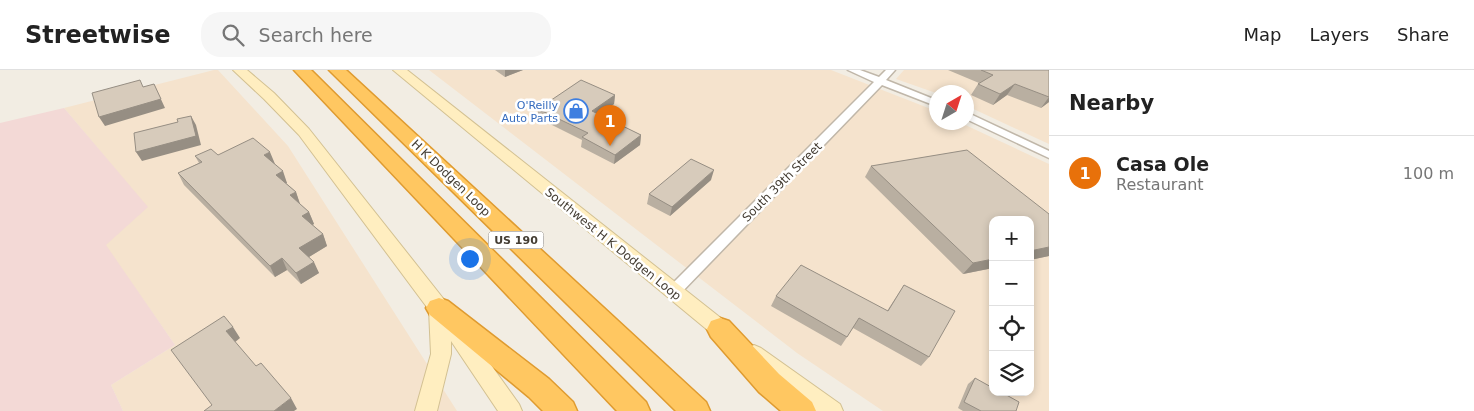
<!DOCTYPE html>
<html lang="en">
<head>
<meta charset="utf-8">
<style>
	body { margin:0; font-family:"DejaVu Sans",sans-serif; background:#f6f6f6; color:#222 }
	.controls { position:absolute; right:15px; bottom:15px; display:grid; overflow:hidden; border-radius:10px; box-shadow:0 2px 8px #0003 }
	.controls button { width:45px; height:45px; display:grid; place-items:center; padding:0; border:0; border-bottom:1px solid #e0e0e0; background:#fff; color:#222; font:25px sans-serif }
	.compass { position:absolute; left:929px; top:15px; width:45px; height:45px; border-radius:50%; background:#fff; box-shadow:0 2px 8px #0003; rotate:39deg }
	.you { position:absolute; left:469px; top:188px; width:18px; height:18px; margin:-12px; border:4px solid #fff; border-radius:50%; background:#1a73e8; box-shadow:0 0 0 8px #1a73e833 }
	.badge { display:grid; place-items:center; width:32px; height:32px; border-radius:50%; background:#2563eb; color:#fff; font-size:16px; font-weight:700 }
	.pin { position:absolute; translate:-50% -41px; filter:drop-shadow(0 1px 2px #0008) }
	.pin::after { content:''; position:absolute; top:26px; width:18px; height:15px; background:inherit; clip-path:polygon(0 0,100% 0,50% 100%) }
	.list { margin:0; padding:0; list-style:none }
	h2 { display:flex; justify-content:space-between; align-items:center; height:65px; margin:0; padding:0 20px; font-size:21px }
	h2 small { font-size:16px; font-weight:400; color:#767676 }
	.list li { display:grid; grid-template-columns:32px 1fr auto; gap:15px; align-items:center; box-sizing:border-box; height:75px; padding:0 20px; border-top:1px solid #e0e0e0 }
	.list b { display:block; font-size:19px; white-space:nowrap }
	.list p { margin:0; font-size:16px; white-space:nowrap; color:#767676 }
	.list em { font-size:16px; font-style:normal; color:#767676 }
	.icon { flex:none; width:28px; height:28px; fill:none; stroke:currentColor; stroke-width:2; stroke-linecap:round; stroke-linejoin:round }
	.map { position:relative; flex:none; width:1049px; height:341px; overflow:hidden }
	header { display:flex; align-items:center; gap:30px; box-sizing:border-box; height:70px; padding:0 25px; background:#fff; border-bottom:1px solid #e0e0e0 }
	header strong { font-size:24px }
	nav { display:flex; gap:28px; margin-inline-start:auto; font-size:18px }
	.search { width:350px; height:45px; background:#f6f6f6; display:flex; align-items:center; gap:12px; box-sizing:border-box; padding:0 18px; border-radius:20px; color:#767676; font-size:19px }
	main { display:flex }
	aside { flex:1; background:#fff }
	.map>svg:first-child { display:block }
</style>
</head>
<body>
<header>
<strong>Streetwise</strong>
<div class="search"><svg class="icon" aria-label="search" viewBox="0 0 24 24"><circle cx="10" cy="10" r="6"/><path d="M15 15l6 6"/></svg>Search here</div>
<nav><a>Map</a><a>Layers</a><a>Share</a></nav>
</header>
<main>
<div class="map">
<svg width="1049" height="341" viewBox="0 0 1049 341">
	<rect width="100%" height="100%" fill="#f2ede3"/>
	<path fill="#f5e3cd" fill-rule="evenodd" d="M214,0h4l70,76 169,265h-334l-12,-26 64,-40 -70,-100 42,-38 -83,-99z
		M429,0h402l105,41v11l25,1 88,41v247h-166l-86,-58zM993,150h37v172h-37z
		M904,0h145v74l-82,-38 -1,-14 -30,1 -40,-14z"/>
	<path fill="#f3d9d6" d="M64,38l84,99 -42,38 69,100 -64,40 12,26h-123v-288z"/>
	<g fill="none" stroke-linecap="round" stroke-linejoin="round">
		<g stroke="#c0b7a9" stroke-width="3">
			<path id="street" d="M848,0h12l19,7 7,-7h9l-9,10 50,20v6l-54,-21 -204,211 -5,1 -5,-1 -2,-4 2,-4 206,-206z
				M966,42l83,39v7l-83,-39z"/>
		</g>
		<g stroke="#d3c192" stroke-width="2">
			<path id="secondary" d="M233,0h14l27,23 35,36 137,173 73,102 3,7h-24l-47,-70v13l-14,57h-22l16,-57 -2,-44 -130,-175 -35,-36z
				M393,0h14l329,260 3,6 -3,6 -7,2 -7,-2z
				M754,275l7,3 79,56 3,7h-29l-67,-51 -3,-6 3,-6z"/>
		</g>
		<g stroke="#df9b30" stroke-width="3">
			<path id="highway" d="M294,0h17l335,332 4,9h-33z
				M329,0h17l360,332 4,9h-34z
				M439,228l9,3 101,78 24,23 4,9h-34l-14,-14 -99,-82 -4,-7 4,-7z
				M720,248l9,3 50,53 33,28 4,9h-35l-22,-19 -48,-55 -4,-8 4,-8z"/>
		</g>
		<use href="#street" fill="#fff" fill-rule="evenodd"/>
		<use href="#secondary" fill="#ffeec0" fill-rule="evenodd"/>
		<use href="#highway" fill="#ffc761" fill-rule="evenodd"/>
	</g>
	<path fill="#b9afa1" d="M495,0h28l-18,7z
		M948,0h101v32l-8,6 -34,-13 -14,10 -22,-10 7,-11 1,-1z
		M615,25l-1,9 -15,11 42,20 -1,10 -26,19 -33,-17 1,-7 -44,-22v-9z
		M195,86l80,8h-1l13,19h-1l10,9 4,12 9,8 5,12 -2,1 11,9 4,12 -18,11 10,16 -18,11 -14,-14 -12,7 -91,-92 -6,-12 21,-10z
		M871,96l178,48v42l-19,4v-40l-37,48 -30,6 -98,-97z
		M711,110l-41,36 -23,-12 2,-10z
		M904,215l25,72 -8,9 -68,-38 -12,18 -70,-40 5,-10 111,15z
		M975,308l41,33h-53l-5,-3 10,-24z"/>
	<path fill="#968e83" d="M505,0h18l-18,7z
		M154,14l11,24 -60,18 -6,-9z
		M1015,14l-8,11 -14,10 7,-11z
		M615,25l-1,9 -23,16 1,-9z
		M1049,27v5l-8,6z
		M191,46l5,9 5,20 -59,16 -6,-9z
		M641,65l-1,10 -26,19 1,-9z
		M270,82l5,12 -7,3 -4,-12z
		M714,100l-3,10 -41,36 2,-9z
		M283,101l4,12 -7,3 -4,-11z
		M296,122l4,12 -6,3 -4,-12z
		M309,142l5,12 -7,4 -5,-12z
		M323,164l4,12 -23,14 -5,-12z
		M1049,177v9l-19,4v-9z
		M282,188l5,12 -12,7 -5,-11z
		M993,189v9l-30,6 10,-11z
		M314,192l5,11 -18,11 -5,-11z
		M233,257l7,11 -6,5 -8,-12z
		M291,328l6,11 -3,2h-20z"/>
	<path fill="#d7cbbb" stroke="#968e83" d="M981,0h68v27l-34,-13 -15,10 -22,-10 15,-9z
		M140,10l3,7 11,-3 7,15 -62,18 -7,-24z
		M581,10l34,15 -23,16 49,24 -26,20 -33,-18 6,-4 -50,-24z
		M191,46l5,20 -60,16 -2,-19 44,-11 -1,-3z
		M253,68l17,14 -6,3 19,16 -7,4 20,17 -6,3 19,17 -7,4 21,18 -24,14 15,14 -18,11 -14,-15 -12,8 -92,-93 24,-11 -7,-6 16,-7 7,6z
		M967,80l82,64v33l-19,4v-31h-37v39l-20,4 -102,-97z
		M691,89l23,11 -42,37 -23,-13z
		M801,195l87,46 16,-26 51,26 -26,46 -70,-39 -12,19 -71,-41z
		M224,246l9,11 -7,4 30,35 5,-3 30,35 -17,13h-70l8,-6 -41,-55z
		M975,308l18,10v4h8l18,10 -3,9h-35l-17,-9z"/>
	<defs>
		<g id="shop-ring" transform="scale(1.25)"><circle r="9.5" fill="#fff" stroke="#3f7fe0" stroke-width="1.5"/><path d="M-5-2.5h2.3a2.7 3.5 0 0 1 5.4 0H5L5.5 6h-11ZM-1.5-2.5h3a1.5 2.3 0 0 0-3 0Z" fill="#3f7fe0"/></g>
	</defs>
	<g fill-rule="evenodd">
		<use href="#shop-ring" x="576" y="41"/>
	</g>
	<g text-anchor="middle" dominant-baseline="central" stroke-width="5" stroke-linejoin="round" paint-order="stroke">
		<g font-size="11" fill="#366cbe" stroke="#fff" text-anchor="end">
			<text x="558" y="35">O'Reilly<tspan x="558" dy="13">Auto Parts</tspan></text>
		</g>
		<rect fill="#fff" stroke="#7c7770" stroke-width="1" x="488.5" y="161.5" width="55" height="17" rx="4"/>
		<g font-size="11" font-weight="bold" fill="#443d33">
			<text x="516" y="170">US 190</text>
		</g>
		<g font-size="12" fill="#443d33" stroke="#fff">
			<text transform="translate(451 108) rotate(44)">H K Dodgen Loop</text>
			<text transform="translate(782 112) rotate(-45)">South 39th Street</text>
			<text transform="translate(613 174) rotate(39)">Southwest H K Dodgen Loop</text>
		</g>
	</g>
</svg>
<div class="controls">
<button>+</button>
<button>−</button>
<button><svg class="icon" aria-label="locate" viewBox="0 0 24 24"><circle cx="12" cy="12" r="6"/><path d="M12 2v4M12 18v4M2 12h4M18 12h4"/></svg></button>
<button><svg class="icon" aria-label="layers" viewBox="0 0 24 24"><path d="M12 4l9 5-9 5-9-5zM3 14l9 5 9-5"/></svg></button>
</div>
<svg class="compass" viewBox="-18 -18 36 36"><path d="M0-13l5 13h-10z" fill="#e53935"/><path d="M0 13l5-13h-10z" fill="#767676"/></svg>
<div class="you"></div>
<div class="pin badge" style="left:610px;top:76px;background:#e8710a">1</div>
</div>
<aside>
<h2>Nearby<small></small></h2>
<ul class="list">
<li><span class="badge" style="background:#e8710a">1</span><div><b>Casa Ole</b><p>Restaurant</p></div><em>100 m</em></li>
</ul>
</aside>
</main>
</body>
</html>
